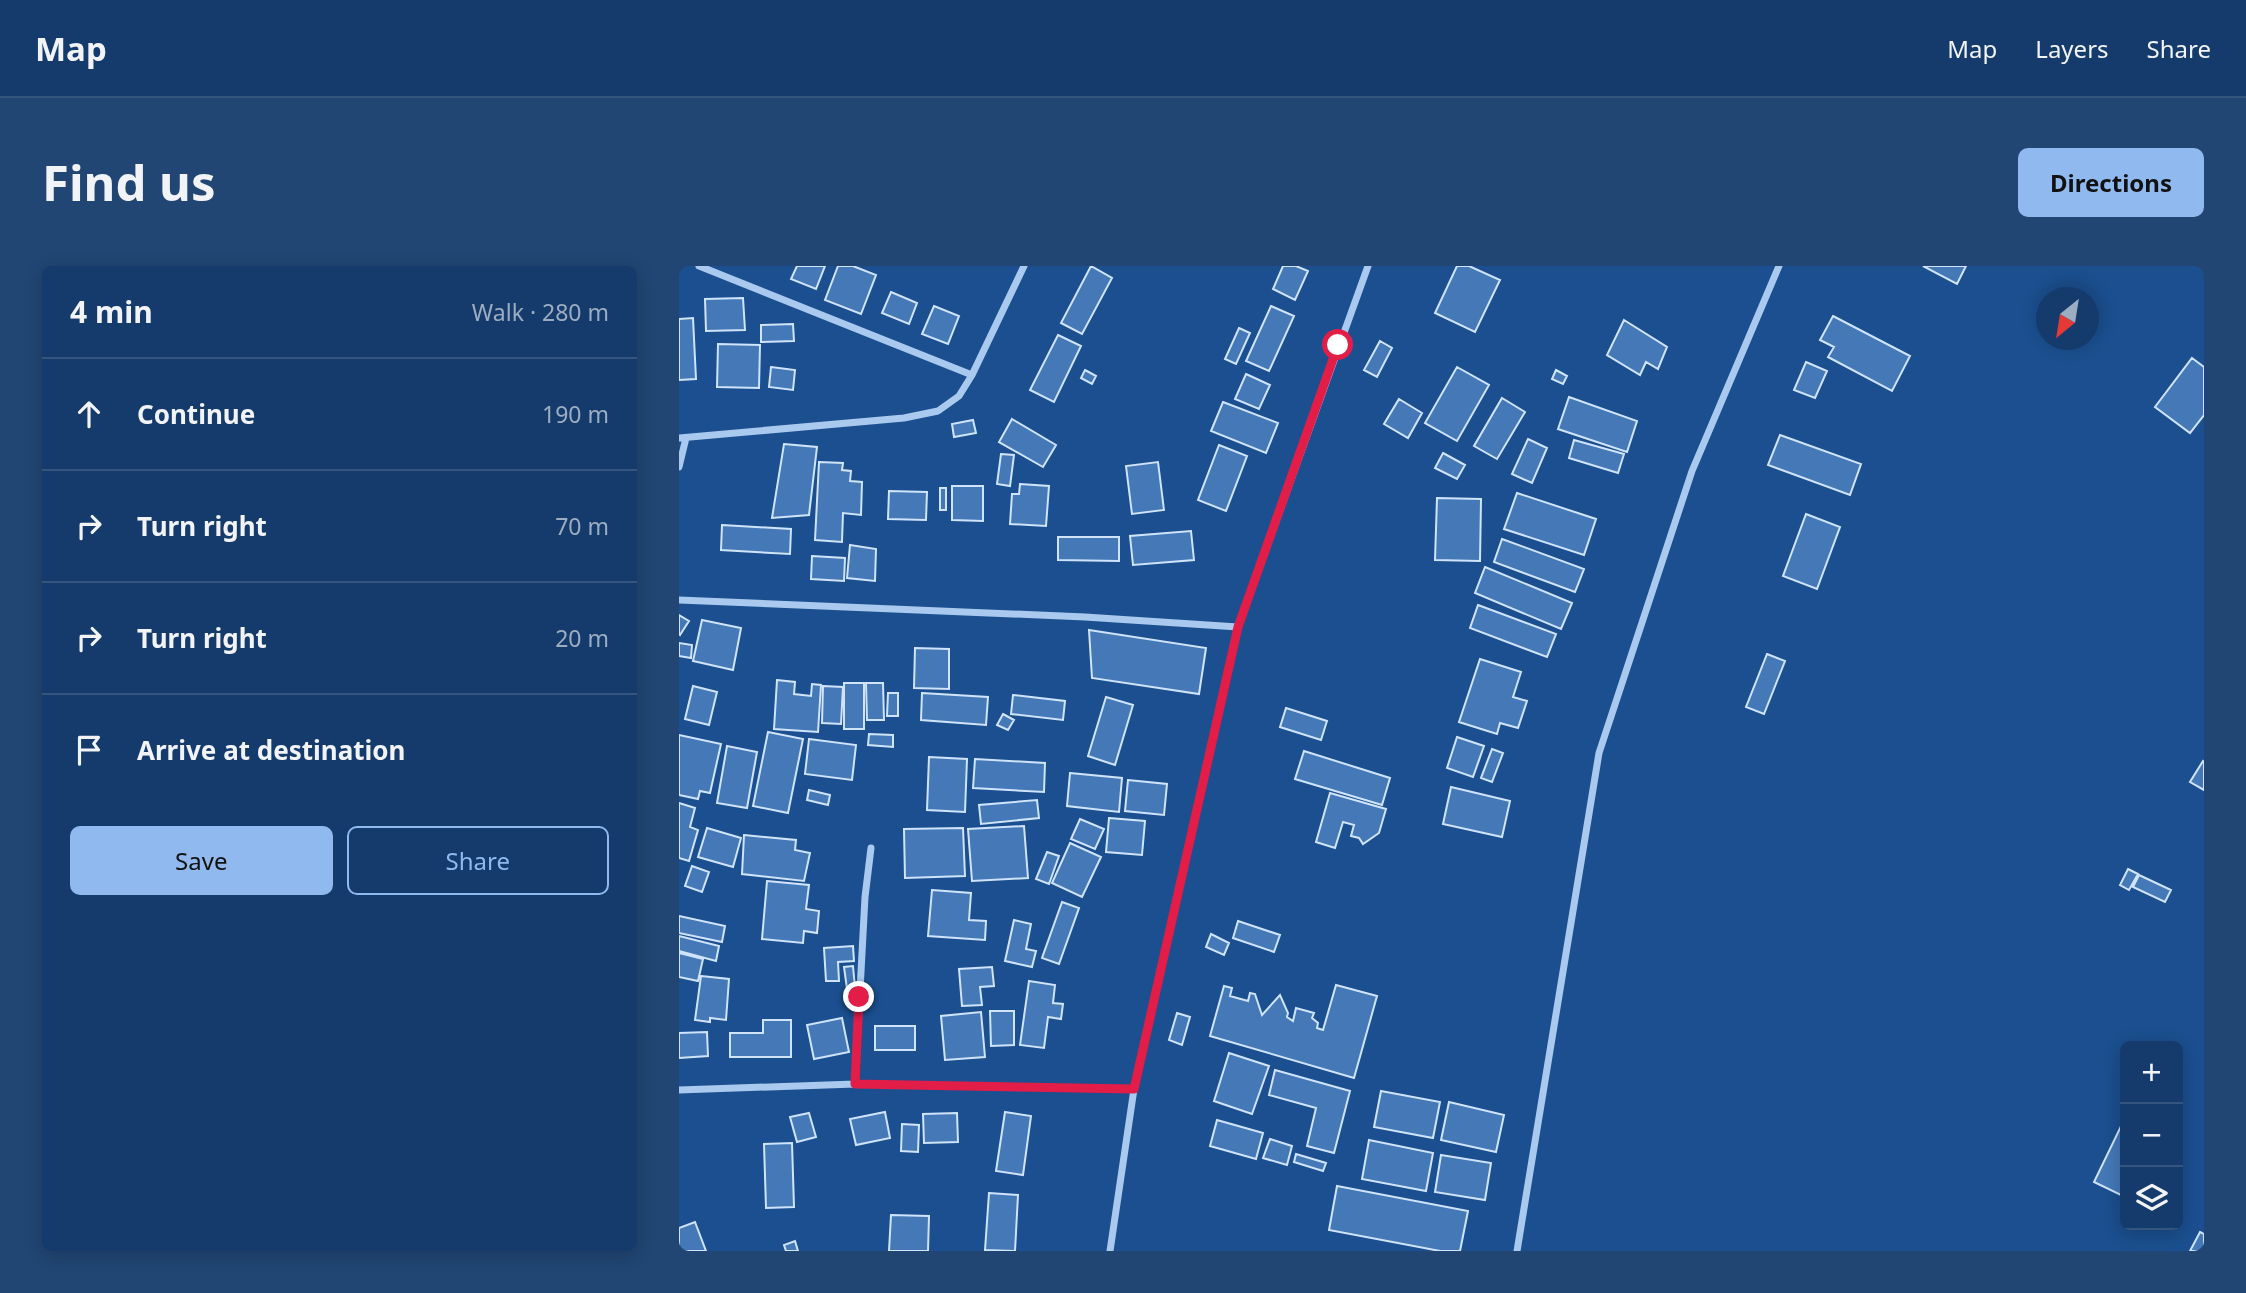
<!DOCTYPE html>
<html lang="en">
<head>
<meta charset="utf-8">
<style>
	body { margin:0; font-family:"Noto Sans",sans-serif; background:#214673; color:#f1f3f6 }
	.controls { position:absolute; right:21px; bottom:21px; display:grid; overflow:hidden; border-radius:10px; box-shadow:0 4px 18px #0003 }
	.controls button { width:63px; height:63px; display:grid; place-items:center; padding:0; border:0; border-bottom:2px solid #33557e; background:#143b6b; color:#f1f3f6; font:35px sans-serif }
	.compass { position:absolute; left:1357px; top:21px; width:63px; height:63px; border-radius:50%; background:#143b6b; box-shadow:0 4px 18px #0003; rotate:210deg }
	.stop { position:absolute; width:21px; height:21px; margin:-16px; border:5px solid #e11d48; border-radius:50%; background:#fff }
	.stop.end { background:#e11d48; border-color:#fff; box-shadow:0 2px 7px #0008 }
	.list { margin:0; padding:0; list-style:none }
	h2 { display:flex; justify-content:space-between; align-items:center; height:91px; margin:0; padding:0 28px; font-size:30px }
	h2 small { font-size:23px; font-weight:400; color:#9dadc1 }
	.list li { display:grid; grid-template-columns:46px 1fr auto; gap:21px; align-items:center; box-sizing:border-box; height:112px; padding:0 28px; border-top:2px solid #33557e }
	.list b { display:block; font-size:26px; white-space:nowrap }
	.list em { font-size:23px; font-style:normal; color:#9dadc1 }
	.actions { display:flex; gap:14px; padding:21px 28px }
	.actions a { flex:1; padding:16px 0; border:2px solid #90b9f0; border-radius:10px; text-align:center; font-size:24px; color:#90b9f0 }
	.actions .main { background:#90b9f0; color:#111 }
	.icon { flex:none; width:38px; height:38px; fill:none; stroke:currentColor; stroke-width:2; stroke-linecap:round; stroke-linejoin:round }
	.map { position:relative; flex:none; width:1525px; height:985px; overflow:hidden; border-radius:10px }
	header { display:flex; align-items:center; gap:42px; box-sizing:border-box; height:98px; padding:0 35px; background:#143b6b; border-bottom:2px solid #33557e }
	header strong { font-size:33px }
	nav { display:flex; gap:38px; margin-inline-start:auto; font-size:24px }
	.intro { display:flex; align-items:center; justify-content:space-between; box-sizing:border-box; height:168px; padding:0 42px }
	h1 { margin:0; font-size:49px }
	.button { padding:18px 32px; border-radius:10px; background:#90b9f0; color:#111; font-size:24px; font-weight:700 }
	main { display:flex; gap:42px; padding:0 42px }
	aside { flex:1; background:#143b6b; border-radius:10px; box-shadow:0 4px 18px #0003 }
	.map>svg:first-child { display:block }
</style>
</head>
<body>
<header>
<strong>Map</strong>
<nav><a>Map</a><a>Layers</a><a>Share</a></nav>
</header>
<div class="intro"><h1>Find us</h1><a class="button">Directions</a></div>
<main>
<aside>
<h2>4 min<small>Walk · 280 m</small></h2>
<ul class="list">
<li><svg class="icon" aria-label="ahead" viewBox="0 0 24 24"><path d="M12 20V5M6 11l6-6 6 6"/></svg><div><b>Continue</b></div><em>190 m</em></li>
<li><svg class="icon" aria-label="right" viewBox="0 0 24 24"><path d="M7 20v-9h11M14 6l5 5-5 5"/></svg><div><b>Turn right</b></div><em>70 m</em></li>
<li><svg class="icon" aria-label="right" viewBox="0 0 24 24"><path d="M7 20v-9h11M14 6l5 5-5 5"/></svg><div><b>Turn right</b></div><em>20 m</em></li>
<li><svg class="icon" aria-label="arrive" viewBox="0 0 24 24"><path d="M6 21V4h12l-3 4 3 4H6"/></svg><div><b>Arrive at destination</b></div></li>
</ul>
<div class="actions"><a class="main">Save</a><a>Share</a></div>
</aside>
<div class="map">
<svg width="1525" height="985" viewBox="0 0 1525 985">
	<rect width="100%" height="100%" fill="#1b4f8f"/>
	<path fill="#4478b7" stroke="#cfe3fa" stroke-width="2" d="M118,0h28l-9,23 -25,-10z
		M159,0h15l23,9 -15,39 -36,-14z
		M412,0l21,12 -30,56 -21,-11z
		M604,0h13l12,5 -13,29 -22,-11z
		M778,0h12l31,14 -25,52 -40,-19z
		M1244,0h43l-9,18z
		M212,26l26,11 -8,21 -27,-11z
		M64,32l2,32 -39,1 -1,-32z
		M255,40l25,10 -11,28 -26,-10z
		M592,40l23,10 -25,55 -23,-10z
		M1154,50l77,40 -18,35 -64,-34 6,-10 -14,-7z
		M14,52l3,61 -17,1v-61z
		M945,54l43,27 -9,22 -12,-7 -6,13 -33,-20z
		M114,58l1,17 -33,1v-17z
		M560,62l11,5 -14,31 -11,-5z
		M379,69l23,11 -27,56 -24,-12z
		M701,75l12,7 -15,29 -13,-7z
		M39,78l42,1 -1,43 -42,-1z
		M1513,92l12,9v48l-14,18 -35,-26z
		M1127,96l21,9 -12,27 -21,-8z
		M92,101l24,3 -2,20 -24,-3z
		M778,101l32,18 -32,56 -32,-18z
		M406,104l11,6 -4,8 -11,-6z
		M877,104l11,6 -4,8 -11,-5z
		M567,108l24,11 -11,24 -24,-10z
		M890,131l68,24 -10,31 -69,-23z
		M823,132l23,14 -28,47 -23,-13z
		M720,133l23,14 -14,25 -24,-14z
		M544,136l55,21 -12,30 -55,-22z
		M333,153l44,26 -13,22 -44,-25z
		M294,154l3,13 -22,4 -2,-13z
		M1101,169l81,29 -11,31 -82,-30z
		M849,173l19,9 -15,35 -20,-9z
		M895,174l50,14 -6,19 -49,-15z
		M105,178l33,3 -8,68 -37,3z
		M540,179l28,11 -21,55 -28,-11z
		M764,187l22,12 -8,14 -22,-11z
		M322,188l13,1 -4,31 -13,-2z
		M140,196l24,1 -1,7 9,1 -1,10 12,1 -1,33 -18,-2 -1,29 -27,-2z
		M479,196l6,48 -32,4 -6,-48z
		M341,218l29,2 -3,40 -36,-2 2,-30h7z
		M273,220h31v35l-31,-1z
		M261,222h6v22h-6z
		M210,225l38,1 -1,28 -38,-1z
		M838,227l79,26 -12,36 -80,-26z
		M758,232l44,1 -1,62 -45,-1z
		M1127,248l34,13 -23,62 -34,-13z
		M43,259l69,4 -1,25 -69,-4z
		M512,265l3,29 -61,5 -3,-29z
		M379,271h61v24l-61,-1z
		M823,273l82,30 -9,23 -81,-30z
		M171,279l26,4 -1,32 -28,-3z
		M133,290l33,2 -1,23 -33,-2z
		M806,301l87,36 -11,26 -86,-36z
		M799,339l78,29 -9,23 -77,-29z
		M0,349l10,6 -9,14 -1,-1z
		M23,354l39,8 -8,42 -40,-9z
		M410,364l117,18 -7,46 -107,-16z
		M0,377l13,2 -1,13 -12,-2z
		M236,382l34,1v40l-35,-1z
		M1088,388l18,7 -21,53 -18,-7z
		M801,393l41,13 -8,25 14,4 -9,27 -18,-5 -3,11 -38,-12z
		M98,414l18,2 -1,12 17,2 1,-12 9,1 -3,47 -44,-3z
		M165,417h20v46h-20z
		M187,417h17l1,37h-17z
		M14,420l24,6 -8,33 -24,-6z
		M144,420l20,1 -2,37 -19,-1z
		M209,427h10v23h-11z
		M243,427l66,4 -2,28 -65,-5z
		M334,429l52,6 -2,19 -52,-6z
		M427,431l27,8 -18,60 -27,-9z
		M607,442l41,13 -6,19 -41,-13z
		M324,448l11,6 -6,10 -11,-5z
		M89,466l35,7 -15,74 -35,-7z
		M190,468l24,1v12l-25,-2z
		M0,469l42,9 -11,49 -10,-2 -2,8 -19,-4z
		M778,471l27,9 -11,31 -26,-9z
		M130,473l47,6 -4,35 -47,-6z
		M48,480l30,6 -10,56 -30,-5z
		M813,483l11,4 -11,29 -11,-4z
		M625,485l86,27 -8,27 -87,-26z
		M250,491l38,2 -2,53 -38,-2z
		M296,493l70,4 -1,29 -71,-4z
		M1524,495l1,1v28l-14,-8z
		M391,507l52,5 -3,34 -52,-6z
		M449,514l39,4 -3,31 -39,-4z
		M772,521l59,14 -8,36 -59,-13z
		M130,524l21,5 -2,10 -21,-5z
		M651,527l56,16 -7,24 -16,11 -4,-6 -8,-2 3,-11 -11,-3 -8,26 -19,-6z
		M358,534l2,18 -58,6 -2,-19z
		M0,537l16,5 -5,19 8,3 -9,31 -10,-3z
		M430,552l36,3 -3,34 -36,-3z
		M401,553l24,10 -9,20 -24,-10z
		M345,560l4,52 -56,3 -4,-52z
		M28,562l34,10 -8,29 -35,-10z
		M284,562l2,48 -60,2 -1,-49z
		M65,569l52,5 -1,10 15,3 -6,28 -62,-7z
		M391,577l31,14 -19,40 -30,-14z
		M368,586l12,4 -10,28 -13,-5z
		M13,600l17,6 -7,20 -17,-6z
		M1449,603l10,5 -9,16 -9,-5z
		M1460,609l32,15 -6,12 -32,-15z
		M88,615l42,4 -3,24 13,2 -2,22 -13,-2 -1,12 -41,-4z
		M253,624l39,3 -2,27 17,1 -1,19 -57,-4z
		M383,636l17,6 -20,56 -17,-6z
		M0,650l46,10 -3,16 -43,-9z
		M335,654l17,4 -5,25 10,2 -4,16 -27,-6z
		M559,655l42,14 -6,17 -41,-14z
		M532,668l18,9 -5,12 -18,-8z
		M0,670l40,10 -3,15 -37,-10z
		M174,680l1,15 -16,1 1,19h-13l-2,-33z
		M0,687l24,6 -5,22 -19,-4z
		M174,700l2,22 -8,1 -3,-22z
		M313,701l2,19 -14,1 2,18 -20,1 -3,-37z
		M22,710l28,3 -3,41 -16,-2v4l-15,-2z
		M350,715l26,4 -2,18 10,1 -2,15 -13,-2 -4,31 -24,-3z
		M657,719l41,11 -23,82 -144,-42 14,-50 8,2 -2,8 18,5 2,-8 5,1 7,21 18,-20 8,18 -1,4 6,4 3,-13 18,5 -2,5 6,5 -1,5 6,2z
		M311,745h24v34l-23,1z
		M302,746l4,45 -40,3 -4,-44z
		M498,747l13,4 -8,28 -13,-5z
		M163,752l7,34 -35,7 -7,-34z
		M84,754h28v37h-61v-24h33z
		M196,760h40v24h-40z
		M28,766l1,24 -29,2v-25z
		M550,787l40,13 -17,48 -38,-13z
		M596,804l75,21 -16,62 -27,-7 9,-38 -47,-13z
		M702,825l59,11 -7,36 -59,-11z
		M770,836l55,13 -8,37 -55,-12z
		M206,846l5,26 -34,7 -6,-26z
		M326,846l26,4 -8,59 -27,-4z
		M130,847l7,24 -19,5 -7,-25z
		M278,847l1,29 -34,1 -1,-29z
		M538,854l46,13 -7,26 -46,-13z
		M1444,856l2,1v74l-31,-15z
		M223,858l17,1 -1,27 -17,-1z
		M591,873l22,7 -5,19 -24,-7z
		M690,874l64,13 -7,38 -64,-12z
		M113,877l2,64 -28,1 -2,-64z
		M617,888l30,9 -3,8 -29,-9z
		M762,889l50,8 -6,37 -50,-8z
		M658,920l131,25 -8,40h-20l-111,-21z
		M310,927l29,2 -3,56 -30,-1z
		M212,949l38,1 -1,35h-39z
		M16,956l11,29h-27v-23z
		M1521,966l4,2v17h-14z
		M116,975l3,10h-12l-2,-6z"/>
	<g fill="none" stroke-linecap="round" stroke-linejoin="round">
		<path stroke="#a9c9ee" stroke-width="7" d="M20,0l273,109
			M0,172l225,-20 34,-7 21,-15 13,-21 52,-109
			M0,201l7,-29
			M0,334l406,17 153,10
			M176,818l10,-187 6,-49
			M0,824l176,-6 279,5
			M431,985l24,-162 104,-462 130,-361
			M838,985l82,-498 93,-282 87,-205"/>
	</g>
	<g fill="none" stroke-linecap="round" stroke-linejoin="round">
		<path stroke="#e11d48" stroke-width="9" d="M180,731l-4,87 279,5 104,-462 100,-282"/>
	</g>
</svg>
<div class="controls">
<button>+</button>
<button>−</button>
<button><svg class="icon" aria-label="layers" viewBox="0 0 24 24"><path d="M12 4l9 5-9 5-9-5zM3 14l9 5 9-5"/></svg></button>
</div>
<svg class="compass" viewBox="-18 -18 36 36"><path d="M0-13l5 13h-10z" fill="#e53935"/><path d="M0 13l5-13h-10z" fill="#9dadc1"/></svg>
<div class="stop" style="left:659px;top:79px"></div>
<div class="stop end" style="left:180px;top:731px"></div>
</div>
</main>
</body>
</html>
